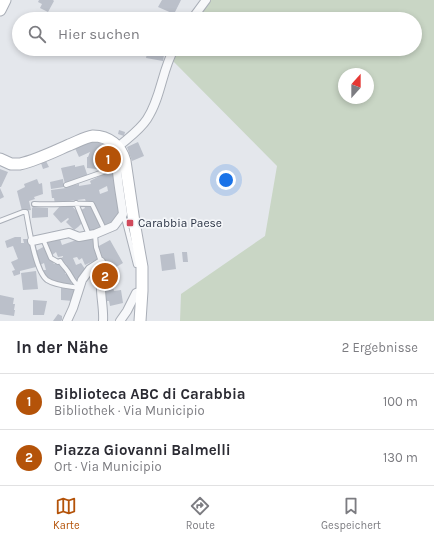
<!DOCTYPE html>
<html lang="de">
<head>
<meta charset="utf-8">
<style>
	body { margin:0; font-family:Karla,sans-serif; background:#f7f7f7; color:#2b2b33 }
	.compass { position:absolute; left:338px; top:68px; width:36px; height:36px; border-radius:50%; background:#fff; box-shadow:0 2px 6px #0003; rotate:21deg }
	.you { position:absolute; left:226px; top:180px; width:14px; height:14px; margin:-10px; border:3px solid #fff; border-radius:50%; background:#1a73e8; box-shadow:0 0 0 6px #1a73e833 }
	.badge { display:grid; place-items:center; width:26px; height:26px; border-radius:50%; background:#b45309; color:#fff; font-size:13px; font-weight:700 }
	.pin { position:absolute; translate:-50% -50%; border:2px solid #fff; box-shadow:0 1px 4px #0006 }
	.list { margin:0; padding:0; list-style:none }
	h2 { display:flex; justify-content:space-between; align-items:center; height:52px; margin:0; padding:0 16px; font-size:17px }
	h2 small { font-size:13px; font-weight:400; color:#7c7c81 }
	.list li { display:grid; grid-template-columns:26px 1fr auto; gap:12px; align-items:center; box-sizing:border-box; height:56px; padding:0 16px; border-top:1px solid #e1e1e2 }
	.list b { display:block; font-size:15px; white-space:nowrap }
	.list p { margin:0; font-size:13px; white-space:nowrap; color:#7c7c81 }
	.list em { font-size:13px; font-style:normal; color:#7c7c81 }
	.icon { flex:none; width:22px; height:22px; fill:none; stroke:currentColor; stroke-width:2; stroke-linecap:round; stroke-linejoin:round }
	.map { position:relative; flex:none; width:434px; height:321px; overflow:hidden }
	.search { position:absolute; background:#fff; box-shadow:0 2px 6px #0003; left:12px; right:12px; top:12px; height:44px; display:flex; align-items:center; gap:10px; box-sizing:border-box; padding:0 14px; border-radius:22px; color:#7c7c81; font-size:15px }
	.sheet { height:164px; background:#fff }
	nav { display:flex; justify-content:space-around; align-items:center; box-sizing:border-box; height:56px; border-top:1px solid #e1e1e2; background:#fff; font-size:11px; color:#7c7c81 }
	nav a { display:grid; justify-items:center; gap:2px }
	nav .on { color:#b45309 }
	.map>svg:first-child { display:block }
</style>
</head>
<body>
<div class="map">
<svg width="434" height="321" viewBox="0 0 434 321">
	<rect width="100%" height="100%" fill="#e4e7ec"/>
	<path fill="#c9d6c5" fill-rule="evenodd" d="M206,0h228v321h-254l1,-27 84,-58 12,-70 -108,-109 5,-8h241v-30h-223zM344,74h24v24h-24z"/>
	<path fill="#bbc0ca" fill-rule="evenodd" d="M39,0h14l1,1 -6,11 -8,-4 2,-4 -4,-2z
		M162,0h19l-7,14 -16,-7z
		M86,14l4,4 2,1h-10z
		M148,49h17l-2,12 -17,-3z
		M119,130l6,2 -1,4 -6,-2z
		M95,141l12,5 4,3 2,4 1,13 -8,4 -19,-2v-11h1l2,-5 -11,5 -5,-11 11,-4z
		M138,142l6,14 -12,5 -5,-14z
		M46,161l3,6 -6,2 -2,-6z
		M75,165v2l9,-2 4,12 -23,7 -4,-16z
		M115,168l6,45 -4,5 -12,11 -9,-18 -2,-9h-8l-1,-3 -24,3v1l-6,1 -1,-6h-2l-1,-8 15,-2v-2l13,-2v2l12,-2 -1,-3zM107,186l1,5 -8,3 -1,-4z
		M0,169l8,3 -7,15h-1z
		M37,179l2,5 3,-1 1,11 -9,3 1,2 -6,2 2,9 -9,1 -5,-20 8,-4 -1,-3z
		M63,179l1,8 -13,2 -1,-7z
		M0,188l4,9 -4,2z
		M71,205l9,10 4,6 -6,6 -4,3 -8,-8 3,-3 -1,-1 -7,5 -8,-9 7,-8z
		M92,205l10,22 -12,5 -9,-22 4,-2 -1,-2z
		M33,207l15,1v9l-16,1v-10z
		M91,235l9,23 -15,7 -3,-7 -3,2 -2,-3 -4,1 3,7 5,-2 6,9 -6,6 -7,3 -8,-17 -2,-1 -2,1 3,7v3h4l3,11 -14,-1 -11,-5 -4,-9h3l-2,-7 -4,2 -6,-13 11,-6 9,18 5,-2 -2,-2 6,-3v-1l-5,1 -2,-5 -5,4 -6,-14 14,-6 3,9z
		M15,237h6v6h3l-1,-4h7l4,20 2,8 -16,4v3l-6,2 -2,-5 3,-1 -4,-8 7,-3 -5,-13 -6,2 -2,-7z
		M110,240l13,23 -17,10 -9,-26z
		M182,252h5l1,10h-5z
		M174,253l2,16 -14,2 -2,-16z
		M36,271l2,18 -15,1 -2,-17z
		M61,286l14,3 -2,12 -12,-1z
		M113,286l1,5 7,-1 2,13 -13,3 -1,-5h-4l-2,-14z
		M0,295l14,3 -1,6h2l-1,6h1l-1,6 -14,-2z
		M33,300l14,1 -3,14h-11z
		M58,314l4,2v4l-1,1h-8z"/>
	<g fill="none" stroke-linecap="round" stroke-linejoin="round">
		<g stroke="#a9aeb7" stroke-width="6">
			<path id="lane" d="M66,185l37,-13 13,-7
				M76,203l13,32
				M34,204c20,1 39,-1 58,0l13,27
				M123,214l13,51
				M0,221l23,-9h3c3,15 9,59 21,68 9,6 22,6 33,8
				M95,234l1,13 5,15
				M43,239l8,19 7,4 2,-1c2,4 4,5 6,8 6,7 6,13 14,18"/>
		</g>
		<g stroke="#a9aeb7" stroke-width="10">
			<path id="street" d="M192,19l14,-19
				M32,241l37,-8 10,4 16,-3 19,-8 9,-12c-2,-17 -10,-53 -5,-67 10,-9 22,-17 29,-28 14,-21 15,-49 27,-70
				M67,321l6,-13 9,-28 8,-11 11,-7c3,7 1,13 0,19 -1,14 3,27 2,40
				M120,321l7,-10 9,-18 6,-2"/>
		</g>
		<g stroke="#a9aeb7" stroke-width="13">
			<path id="secondary" d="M0,10l5,-10
				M0,159l11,5h9c17,-4 33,-12 49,-19 8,-3 16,-8 24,-9 16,0 28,10 32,25l9,61 8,45v24l-2,30"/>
		</g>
		<use href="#lane" stroke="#f7f8fa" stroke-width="4"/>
		<use href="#street" stroke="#f7f8fa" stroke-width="8"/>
		<use href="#secondary" stroke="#fff" stroke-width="11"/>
	</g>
	<rect fill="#d1495b" stroke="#f4f6f9" stroke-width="1.5" x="126" y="219" width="8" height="8" rx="2"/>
	<g text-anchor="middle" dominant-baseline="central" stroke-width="3.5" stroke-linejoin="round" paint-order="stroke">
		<g font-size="12" fill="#2b3445" stroke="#f4f6f9" text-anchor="start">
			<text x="138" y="223">Carabbia Paese</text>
		</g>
	</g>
</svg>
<svg class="compass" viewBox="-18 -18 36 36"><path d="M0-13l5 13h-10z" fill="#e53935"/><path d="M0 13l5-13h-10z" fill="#7c7c81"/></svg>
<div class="you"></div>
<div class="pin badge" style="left:108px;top:159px">1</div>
<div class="pin badge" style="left:105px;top:276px">2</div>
<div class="search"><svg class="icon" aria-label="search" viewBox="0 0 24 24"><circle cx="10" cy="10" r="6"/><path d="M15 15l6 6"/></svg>Hier suchen</div>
</div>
<section class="sheet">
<h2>In der Nähe<small>2 Ergebnisse</small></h2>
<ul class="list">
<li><span class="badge">1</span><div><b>Biblioteca ABC di Carabbia</b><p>Bibliothek · Via Municipio</p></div><em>100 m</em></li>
<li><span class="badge">2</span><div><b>Piazza Giovanni Balmelli</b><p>Ort · Via Municipio</p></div><em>130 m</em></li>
</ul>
</section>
<nav>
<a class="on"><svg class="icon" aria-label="map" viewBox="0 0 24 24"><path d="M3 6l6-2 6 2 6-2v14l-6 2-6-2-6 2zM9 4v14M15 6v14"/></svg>Karte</a>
<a><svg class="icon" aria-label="directions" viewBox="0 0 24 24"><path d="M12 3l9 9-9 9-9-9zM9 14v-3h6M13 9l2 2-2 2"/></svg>Route</a>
<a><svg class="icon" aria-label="saved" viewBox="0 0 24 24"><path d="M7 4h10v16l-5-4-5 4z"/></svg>Gespeichert</a>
</nav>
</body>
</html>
